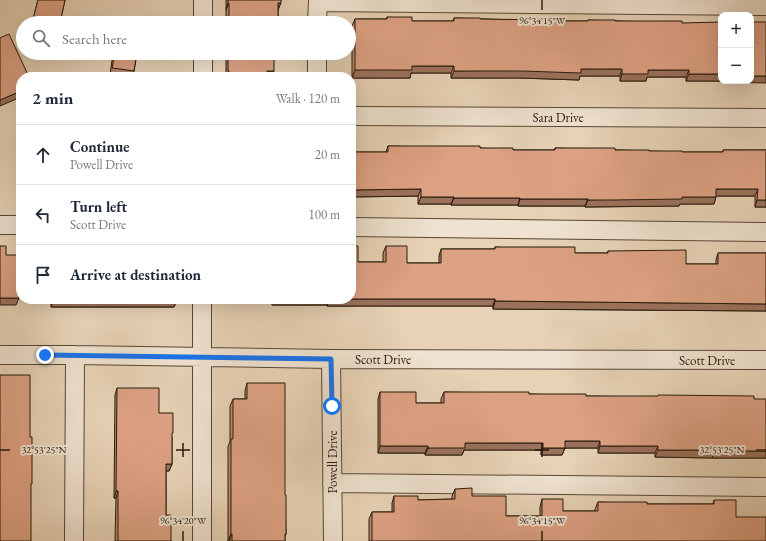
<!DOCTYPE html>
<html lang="en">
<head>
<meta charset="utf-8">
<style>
	body { margin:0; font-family:"EB Garamond",serif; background:#f2f2f3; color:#1f2937 }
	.controls { position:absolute; right:12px; top:12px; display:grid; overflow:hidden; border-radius:8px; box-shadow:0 4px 16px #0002 }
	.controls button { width:36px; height:36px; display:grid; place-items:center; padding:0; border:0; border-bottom:1px solid #e0e1e3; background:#fff; color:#1f2937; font:20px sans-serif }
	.stop { position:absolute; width:12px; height:12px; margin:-9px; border:3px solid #1a73e8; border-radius:50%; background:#fff }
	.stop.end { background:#1a73e8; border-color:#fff; box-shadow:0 1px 4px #0008 }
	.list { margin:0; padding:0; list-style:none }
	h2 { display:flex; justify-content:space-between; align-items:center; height:52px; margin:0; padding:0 16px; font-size:17px }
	h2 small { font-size:13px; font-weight:400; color:#747a83 }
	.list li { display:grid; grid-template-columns:26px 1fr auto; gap:12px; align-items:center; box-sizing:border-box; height:60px; padding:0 16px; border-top:1px solid #e0e1e3 }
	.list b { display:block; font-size:15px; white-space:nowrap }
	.list p { margin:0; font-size:13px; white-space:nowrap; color:#747a83 }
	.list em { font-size:13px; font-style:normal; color:#747a83 }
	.icon { flex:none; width:22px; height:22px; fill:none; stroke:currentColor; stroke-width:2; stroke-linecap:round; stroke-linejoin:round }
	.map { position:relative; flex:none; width:766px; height:541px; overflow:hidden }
	.search { position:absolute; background:#fff; box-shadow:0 4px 16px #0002; left:16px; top:16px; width:340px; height:44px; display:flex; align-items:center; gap:10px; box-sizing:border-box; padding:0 14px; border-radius:22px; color:#747a83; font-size:15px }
	.panel { position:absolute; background:#fff; box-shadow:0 4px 16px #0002; left:16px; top:72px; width:340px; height:232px; border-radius:16px }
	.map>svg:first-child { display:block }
</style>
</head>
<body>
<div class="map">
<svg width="766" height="541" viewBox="0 0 766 541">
	<rect width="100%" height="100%" fill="#e7d2b6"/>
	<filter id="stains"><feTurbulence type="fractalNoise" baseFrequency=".005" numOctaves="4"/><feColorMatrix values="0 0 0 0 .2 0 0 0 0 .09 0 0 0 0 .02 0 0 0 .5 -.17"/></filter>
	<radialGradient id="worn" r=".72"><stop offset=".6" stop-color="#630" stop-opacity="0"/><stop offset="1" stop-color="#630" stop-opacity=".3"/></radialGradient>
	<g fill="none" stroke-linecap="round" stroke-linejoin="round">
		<g stroke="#564836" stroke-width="20">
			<path id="minor" d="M426,0v3l340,3
				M318,2l108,1
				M203,23v-23
				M317,23l1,-23
				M203,77v-24
				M317,77v-24
				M351,116l415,2
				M0,225h21
				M351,227l415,5
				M202,299v242
				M0,355h75l256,4 435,1
				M331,359l2,182
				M332,483l434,4
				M74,541l1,-186"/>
		</g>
		<use href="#minor" stroke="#efe2d0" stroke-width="18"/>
	</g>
	<path fill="#be8a71" stroke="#261a0c" d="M38,0h27l-5,23h-28z
		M226,0h55l-3,10v13h-52z
		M387,17l25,4h41l1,-3 94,3h40v-1l94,3 39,58h-35v-4h-39l-1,4h-26v-5h-40l-1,4 -59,-2h-69v-5h-40l-1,5h-58v-52l3,-7h31z
		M113,53h24l-3,18 -2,6h-9l-13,-2z
		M226,53h48l-2,24h-46z
		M388,146l92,2 33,2h41l1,-2 127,4h41v-2h43v57h-11v-11h-39l-2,8h-34l-1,2 -94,1v-1h-67v-1h-67v-1h-33v-8l-67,1v-39l2,-6h33z
		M386,246l21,17h32v-7l2,-7h53l1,-2 80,6h32l1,-2 78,13h30v-4l2,-7h48v58l-273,-2v-3h-166v-1h-55v-4h-53v-2h132l7,-37h25v-9z
		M51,299h126v1l-3,7h-123z
		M247,383l38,112 1,39 -1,3v4h-57v-94l2,-6v-35l3,-7h12v-8z
		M117,388l42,25 13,24v27l-3,7h-3v44l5,26h-56l1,-43h-2l1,-103z
		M380,392l36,11h25v-4l3,-7 85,2 57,2 168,3 12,59h-54l-57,-1v-4h-57v-5h-33l-3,7h-21v-5h-77l-2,5h-37v-2h-47v-54z
		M455,489l17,7 34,20h34v-9l2,-8 21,12h32v-2l3,-7 49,2h66l1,-4 22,17 30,24h-397v-22l3,-7h20v-9l2,-7 24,4 34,-1v-3z"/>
	<path fill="#9b715c" stroke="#261a0c" d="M228,3h1l-3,7z
		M278,3h3l-3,7z
		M412,66h42l-3,7h-40l-1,5h-58l3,-8z
		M581,69h41l-2,7h-40l-1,4 -59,-2h-69l3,-7z
		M648,70h41l-3,7h-39l-1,4h-26l2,-7z
		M267,71h7l-2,6h-7z
		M689,74h32v7h-35z
		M751,76h15v7l-43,-1v-1h28z
		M21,91v6l-21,9v-6z
		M421,189l-3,7 -67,1v-7z
		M716,189h42l-3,7h-41z
		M421,197h33l-3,7h-33z
		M682,197h34l-2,7h-34l-1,2 -94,1 3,-7z
		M454,198h66l-2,7h-67z
		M520,199h68l-3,7h-67z
		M757,200h9v7h-11z
		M0,298h19l-3,7h-16z
		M220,299h53l-1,2h-53z
		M274,299h55l-2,6h-55z
		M330,299h165l-2,7h-166z
		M53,300h124l-3,7h-123z
		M495,301l271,3v7l-273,-2z
		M565,441h35l-2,7h-36z
		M465,443h78l-2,7h-77l-2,5h-37l3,-7z
		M380,446h48l-3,7h-47z
		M600,446h58l-3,7h-57z
		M543,448h22l-3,7h-21z
		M658,450h57l-3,8 -57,-1z
		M715,451h51v7h-54z
		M166,464h6l-3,7h-5z
		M116,491h2l-2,7h-2z
		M231,534h1l-3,7h-1z"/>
	<path fill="#dda183" stroke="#261a0c" d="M38,0h27l-5,23h-28z
		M228,0h53v3h-3v20h-49v-20h-1z
		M387,17h25v4h42v-3h26v1l68,1v1h40v-1h27v1h67v2l39,-1v52h-32v-4h-41v4h-26v-5h-41v4l-58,-2h-69v-5h-42v4h-57v-51h32z
		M751,22h15v54h-15z
		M9,34l20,43h-8v14l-21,9v-62z
		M115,53h22l-3,18 -22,-3z
		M228,53h46v18h-7v6h-38v-6h-1z
		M388,146h92v2h33v2h42v-2h60v2h34v1h33v1h41v-2h43v50h-9l1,-11h-42v8h-34v2l-67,1h-27v-1h-68v-1h-66v-1h-33v-8l-70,1v-32h2v-6h35z
		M0,246h6v9h13v43h-19z
		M351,246h7v16h28v-16h21v17h34v-14h54v-2h80v6h33v-2l78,-1v14h32v-11h48v51l-271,-3v-2h-165h21z
		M53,299h124v1h-124z
		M0,375h30v62h2v47h-1v57h-31z
		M247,383h38v112h1v39h-1v7h-53v-7h-1v-95h2v-40h14z
		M117,388h42v25h14v20h-1v31h-6v51h5v26h-53v-50h-2z
		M380,392h36v11h28v-11h85v2h57v2h72v-1l96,1v3h12v52h-51v-1h-57v-4h-58v-5h-35v7h-22v-5h-78v5h-37v-2h-48z
		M472,488v8h34v20h36v-17h21v12h35v-9h49v2h67v-4h22v17h30v24h-394v-29h22v-16h24v4l37,-1v-10z"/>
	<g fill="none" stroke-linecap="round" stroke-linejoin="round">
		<path stroke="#1a73e8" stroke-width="5" d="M45,355l286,4 1,47"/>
	</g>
	<path fill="none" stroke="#261a0c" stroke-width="1.5" d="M542,0v10M183,443v14M542,443v14M0,450h10M176,450h14M535,450h14M756,450h10M183,531v10M542,531v10"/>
	<g text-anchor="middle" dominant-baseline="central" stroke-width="4" stroke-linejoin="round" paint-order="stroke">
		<g font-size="13" fill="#261a0c" stroke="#efe2d0">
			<text x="558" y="117">Sara Drive</text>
			<text x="383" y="359">Scott Drive</text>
			<text x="707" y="360">Scott Drive</text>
			<text transform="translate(332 462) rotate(-90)">Powell Drive</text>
		</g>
	</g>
	<g font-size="10" text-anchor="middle" fill="#261a0c" stroke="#efe2d0" stroke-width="4" stroke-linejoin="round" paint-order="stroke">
		<text x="542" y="24">96°34'15"W</text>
		<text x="44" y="453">32°53'25"N</text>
		<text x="722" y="453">32°53'25"N</text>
		<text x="183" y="524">96°34'20"W</text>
		<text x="542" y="524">96°34'15"W</text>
	</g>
	<rect width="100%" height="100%" filter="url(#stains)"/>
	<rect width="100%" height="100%" fill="url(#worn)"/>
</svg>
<div class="controls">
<button>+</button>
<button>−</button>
</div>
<div class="stop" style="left:332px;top:406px"></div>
<div class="stop end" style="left:45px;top:355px"></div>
<div class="search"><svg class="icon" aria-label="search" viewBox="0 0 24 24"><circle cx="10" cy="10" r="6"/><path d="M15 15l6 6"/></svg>Search here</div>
<section class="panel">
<h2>2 min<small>Walk · 120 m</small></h2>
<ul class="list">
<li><svg class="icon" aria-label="ahead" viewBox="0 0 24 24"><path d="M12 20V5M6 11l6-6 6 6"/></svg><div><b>Continue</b><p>Powell Drive</p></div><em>20 m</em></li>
<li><svg class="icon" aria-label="left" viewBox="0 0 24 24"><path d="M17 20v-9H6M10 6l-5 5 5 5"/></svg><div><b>Turn left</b><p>Scott Drive</p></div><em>100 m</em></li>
<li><svg class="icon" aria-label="arrive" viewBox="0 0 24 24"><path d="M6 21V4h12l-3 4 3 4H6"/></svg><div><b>Arrive at destination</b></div></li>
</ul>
</section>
</div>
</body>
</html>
